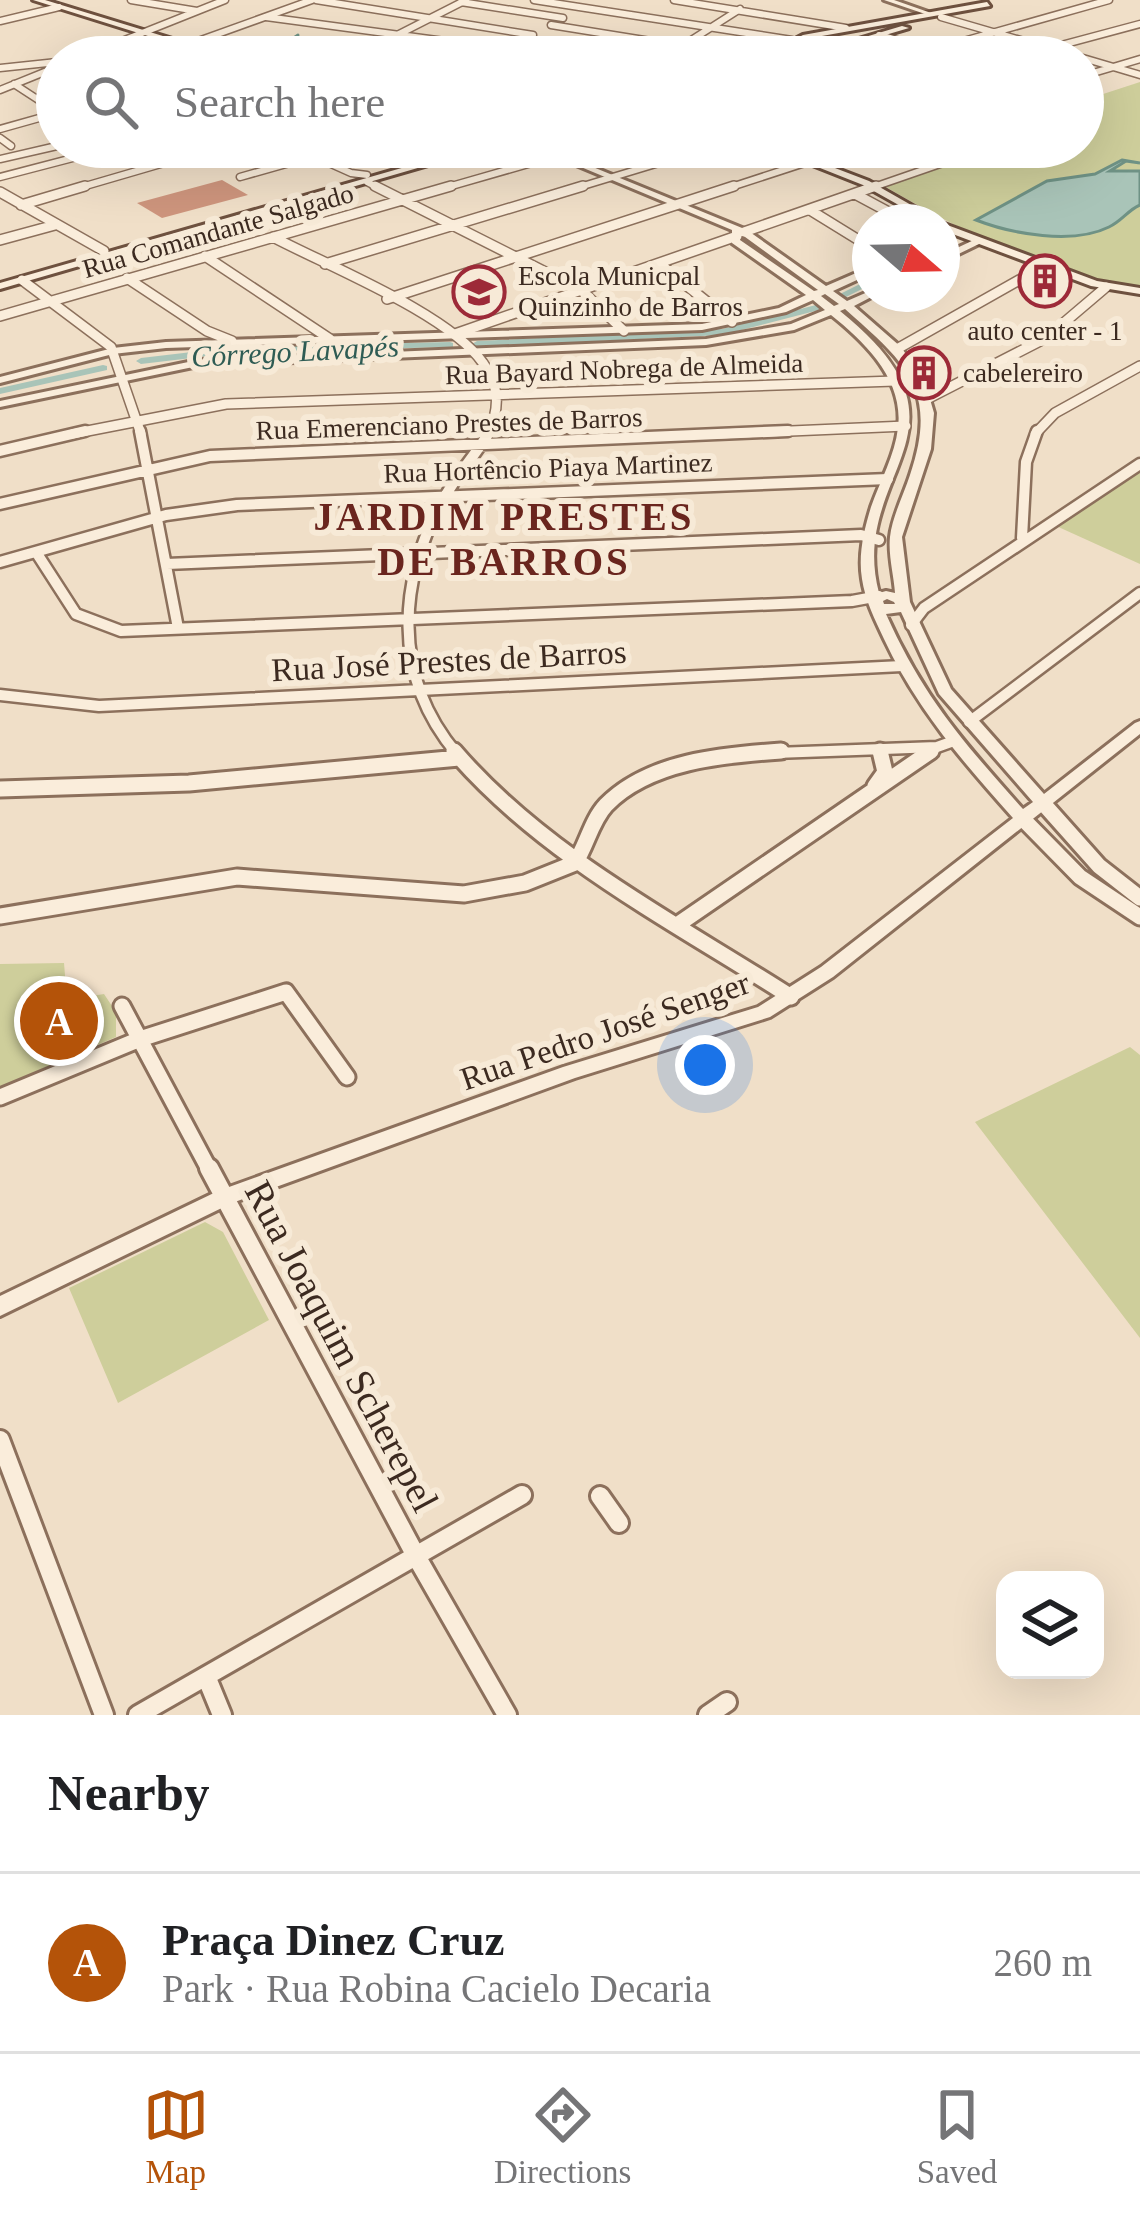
<!DOCTYPE html>
<html lang="en">
<head>
<meta charset="utf-8">
<style>
	body { margin:0; font-family:Georgia,serif; background:#f6f6f6; color:#202124 }
	.controls { position:absolute; right:36px; bottom:36px; display:grid; overflow:hidden; border-radius:24px; box-shadow:0 12px 48px #0002 }
	.controls button { width:108px; height:108px; display:grid; place-items:center; padding:0; border:0; border-bottom:3px solid #e0e0e0; background:#fff; color:#202124; font:60px sans-serif }
	.compass { position:absolute; left:852px; top:204px; width:108px; height:108px; border-radius:50%; background:#fff; box-shadow:0 12px 48px #0002; rotate:110deg }
	.you { position:absolute; left:705px; top:1065px; width:42px; height:42px; margin:-30px; border:9px solid #fff; border-radius:50%; background:#1a73e8; box-shadow:0 0 0 18px #1a73e833 }
	.badge { display:grid; place-items:center; width:78px; height:78px; border-radius:50%; background:#b45309; color:#fff; font-size:39px; font-weight:700 }
	.pin { position:absolute; translate:-50% -50%; border:6px solid #fff; box-shadow:0 3px 12px #0006 }
	.list { margin:0; padding:0; list-style:none }
	h2 { display:flex; justify-content:space-between; align-items:center; height:156px; margin:0; padding:0 48px; font-size:51px }
	h2 small { font-size:39px; font-weight:400; color:#757577 }
	.list li { display:grid; grid-template-columns:78px 1fr auto; gap:36px; align-items:center; box-sizing:border-box; height:180px; padding:0 48px; border-top:3px solid #e0e0e0 }
	.list b { display:block; font-size:45px; white-space:nowrap }
	.list p { margin:0; font-size:39px; white-space:nowrap; color:#757577 }
	.list em { font-size:39px; font-style:normal; color:#757577 }
	.icon { flex:none; width:66px; height:66px; fill:none; stroke:currentColor; stroke-width:2; stroke-linecap:round; stroke-linejoin:round }
	.map { position:relative; flex:none; width:1140px; height:1715px; overflow:hidden }
	.search { position:absolute; background:#fff; box-shadow:0 12px 48px #0002; left:36px; right:36px; top:36px; height:132px; display:flex; align-items:center; gap:30px; box-sizing:border-box; padding:0 42px; border-radius:66px; color:#757577; font-size:45px }
	.sheet { height:336px; background:#fff }
	nav { display:flex; justify-content:space-around; align-items:center; box-sizing:border-box; height:168px; border-top:3px solid #e0e0e0; background:#fff; font-size:33px; color:#757577 }
	nav a { display:grid; justify-items:center; gap:6px }
	nav .on { color:#b45309 }
	.map>svg:first-child { display:block }
</style>
</head>
<body>
<div class="map">
<svg width="1140" height="1715" viewBox="0 0 1140 1715">
	<rect width="100%" height="100%" fill="#f0dfc8"/>
	<path fill="#cece9b" d="M1140,82v205c-90,-12 -176,-54 -254,-100l92,-34 -13,-6h118v-53l11,3z
		M1140,471v93l-86,-39z
		M64,963l3,37 37,-6 12,18v25l-116,50v-123z
		M1130,1047l10,8v283l-165,-216z
		M205,1222l18,10 46,88 -151,83 -49,-115z"/>
	<path fill="#a9c4b8" stroke="#6f9285" stroke-width="3" d="M1122,160l18,3 -14,-2 -16,10h30v34c-12,5 -18,16 -31,22 -36,18 -97,7 -133,-7l71,-39 48,-7z"/>
	<g fill="none" stroke-linecap="round" stroke-linejoin="round">
		<path stroke="#6f9285" stroke-width="3" d="M276,50l22,-15"/>
		<path fill="#a9c4b8" fill-rule="evenodd" d="M870,279v6l-24,12 -8,-2z
			M816,305l3,1v4l-97,25 -245,12 -5,-3 5,-3 245,-12z
			M450,342l3,1v4l-210,5 -102,12 -5,-3 5,-3 102,-12z
			M103,365l4,1v4l-107,24v-6z"/>
	</g>
	<path fill="#ce957d" d="M222,180l26,15 -86,23 -25,-15z"/>
	<g fill="none" stroke-linecap="round" stroke-linejoin="round">
		<g stroke="#8c705c" stroke-width="9">
			<path id="minor-far4" d="M131,0l66,11
				M316,0l217,35
				M534,0l258,40
				M674,0l172,28
				M461,2l102,16
				M266,17l298,40
				M941,17l138,40
				M0,21l59,-14
				M551,25l199,32
				M879,35l79,22
				M187,45l125,-45
				M682,46l58,-37
				M82,57l143,-57
				M354,57l112,-57
				M907,57l202,-57
				M1017,57l123,-33
				M1083,58l57,17
				M0,68l57,-6
				M1083,76l57,-17
				M14,84l43,28
				M0,90l57,-23
				M0,129l57,-16
				M0,138l11,8
				M293,147l58,26 16,2
				M0,159l57,-13
				M0,177l115,-30
				M240,177l106,-30
				M367,182l14,7
				M75,189l144,-42
				M441,189l122,-35
				M573,189l139,-42
				M725,189l129,-42
				M868,189l104,-36"/>
		</g>
		<g stroke="#8c705c" stroke-width="12">
			<path id="minor-far3" d="M375,186l206,104 43,41
				M0,192l104,59
				M855,194l41,22
				M21,205l64,-19
				M810,210l60,37
				M744,232l132,-46
				M273,237c55,29 176,77 210,126 17,23 17,46 5,71
				M0,240l55,-15
				M205,256l125,83
				M325,264l258,-78
				M660,264l72,58
				M127,278l80,53 25,10
				M22,280l89,67 30,87
				M387,299l347,-113
				M0,316l451,-130
				M455,334l282,-98
				M897,349l147,-83
				M927,399l119,-61 60,-51
				M72,434l154,-30 669,-23
				M719,434l187,-8
				M1035,434l20,-21 85,-47"/>
		</g>
		<g stroke="#8c705c" stroke-width="15">
			<path id="minor-far2" d="M140,431l38,197
				M0,451l85,-20
				M0,504l210,-48 578,-25
				M1022,538l4,-76 11,-31
				M36,552l40,62 45,17 731,-30 27,-5
				M0,562l166,-47 71,-10 651,-26
				M167,564l694,-29 18,5
				M911,625l13,-17 216,-144
				M0,695l99,11 803,-40
				M969,722l171,-129
				M880,749l1,5
				M457,754c-66,-78 -60,-176 -10,-261 13,-22 30,-40 43,-62
				M747,754l190,-7 14,-5
				M927,754l10,-7"/>
		</g>
		<g stroke="#8c705c" stroke-width="21">
			<path id="minor-far1" d="M454,751c90,105 222,172 337,246
				M875,786l10,-14 -5,-21
				M0,789l189,-6 270,-25
				M1042,802l57,64 41,32
				M1022,818l58,59 60,40
				M0,916l237,-39 227,17 61,-11 50,-20c12,-18 16,-42 31,-58 43,-44 117,-50 175,-54
				M680,923l251,-172
				M122,1006l88,165
				M0,1097l140,-58 146,-47 61,85"/>
		</g>
		<g stroke="#8c705c" stroke-width="24">
			<path id="minor" d="M209,1168l207,388 91,159
				M0,1440l104,275
				M600,1496l19,27
				M206,1676l16,39
				M138,1715l384,-220
				M708,1715l19,-13"/>
		</g>
		<g stroke="#8c705c" stroke-width="6">
			<path id="tertiary" d="M884,0h10l40,14 -6,1z
				M533,147h11l203,83 79,56 44,-19v7l-37,17 14,10 23,-10v3h7l-23,12 47,41 24,35 9,31 -3,36 -29,88 8,65 41,87 93,105 91,-71 5,-2v13l-307,243 -63,40 -195,61 -343,125 -232,113v-20l218,-105 345,-124 195,-60 63,-40 192,-149c-50,-56 -97,-110 -129,-179 -9,-19 -19,-39 -22,-60 -4,-24 2,-49 9,-72 9,-26 24,-52 27,-79 6,-48 -32,-85 -67,-113l-37,15 -88,15 -508,21 -198,41v-6l198,-41 508,-21 85,-15 34,-14 -12,-10 -27,12 -84,18 -536,18 -53,6 -113,29v-6l113,-29 53,-6 536,-18 77,-16 27,-13 -74,-52v-13zM741,234l77,56 -4,1 -74,-51zM825,294l14,10 -5,2 -13,-10zM845,309c61,54 94,81 65,166 -6,19 -18,42 -20,62 -2,18 4,39 5,56l-9,-2 -7,2c-32,-122 110,-162 -39,-282zM887,599l7,3 1,2h-11l-1,-3zM901,612l38,82 94,108 -10,7c-59,-66 -100,-112 -137,-195z
				M976,239l5,3 -2,2 -37,18v-7z"/>
		</g>
		<g stroke="#6e513f" stroke-width="6">
			<path id="secondary" d="M33,0h12l167,51 36,6h-33z
				M987,2l3,4 -185,33 -34,18h-10l42,-22z
				M902,26l7,2 -98,29h-13z
				M475,147h15l-490,142v-6z
				M767,147h13l89,34 72,41h-12l-66,-37z
				M942,223l155,58 43,7v6l-49,-8 -149,-56z"/>
		</g>
		<use href="#minor-far4" stroke="#faeddb" stroke-width="6"/>
		<use href="#minor-far3" stroke="#faeddb" stroke-width="9"/>
		<use href="#minor-far2" stroke="#faeddb" stroke-width="10"/>
		<use href="#minor-far1" stroke="#faeddb" stroke-width="15"/>
		<use href="#minor" stroke="#faeddb" stroke-width="18"/>
		<use href="#tertiary" fill="#faeddb" fill-rule="evenodd"/>
		<use href="#secondary" fill="#faeddb" fill-rule="evenodd"/>
	</g>
	<defs>
		<g id="building-ring" transform="scale(2.7)"><circle r="9.5" fill="#f7ead7" stroke="#9d2a38" stroke-width="1.5"/><path d="M-4-6H4V6H1V3H-1V6H-4ZM-2.5-4.3h1.7v1.8h-1.7ZM.8-4.3h1.7v1.8H.8ZM-2.5-1h1.7V.8h-1.7ZM.8-1h1.7V.8H.8Z" fill="#9d2a38"/></g>
		<g id="school-ring" transform="scale(2.7)"><circle r="9.5" fill="#f7ead7" stroke="#9d2a38" stroke-width="1.5"/><path d="M0-5L7-2L0 1L-7-2ZM-4 1L0 2.5L4 1V4Q0 6-4 4Z" fill="#9d2a38"/></g>
	</defs>
	<g fill-rule="evenodd">
		<use href="#building-ring" x="1045" y="281"/>
		<use href="#school-ring" x="479" y="292"/>
		<use href="#building-ring" x="924" y="373"/>
	</g>
	<g text-anchor="middle" dominant-baseline="central" stroke-width="12" stroke-linejoin="round" paint-order="stroke">
		<g font-size="27" fill="#3c2a20" stroke="#f7ead7">
			<text transform="translate(218 231) rotate(-16)">Rua Comandante Salgado</text>
			<text transform="translate(624 369) rotate(-2)">Rua Bayard Nobrega de Almeida</text>
			<text transform="translate(449 424) rotate(-2)">Rua Emerenciano Prestes de Barros</text>
			<text transform="translate(548 468) rotate(-2)">Rua Hortêncio Piaya Martinez</text>
		</g>
		<g font-size="27" fill="#3c2a20" stroke="#f7ead7" text-anchor="start">
			<text x="518" y="276">Escola Municpal<tspan x="518" dy="31">Quinzinho de Barros</tspan></text>
			<text x="1045" y="331" text-anchor="middle">auto center - 1</text>
			<text x="963" y="373">cabelereiro</text>
		</g>
		<g font-size="30" font-style="italic" fill="#2f5c54" stroke="#f7ead7">
			<text transform="translate(295 351) rotate(-3)">Córrego Lavapés</text>
		</g>
		<g font-size="33" fill="#3c2a20" stroke="#f7ead7">
			<text transform="translate(449 661) rotate(-3)">Rua José Prestes de Barros</text>
			<text transform="translate(605 1031) rotate(-19)">Rua Pedro José Senger</text>
		</g>
		<g font-size="39" font-weight="bold" letter-spacing="3" fill="#6a251e" stroke="#f7ead7">
			<text x="504" y="516">JARDIM PRESTES<tspan x="504" dy="45">DE BARROS</tspan></text>
		</g>
		<g font-size="39" fill="#3c2a20" stroke="#f7ead7">
			<text transform="translate(342 1346) rotate(62)">Rua Joaquim Scherepel</text>
		</g>
	</g>
</svg>
<div class="controls">
<button><svg class="icon" aria-label="layers" viewBox="0 0 24 24"><path d="M12 4l9 5-9 5-9-5zM3 14l9 5 9-5"/></svg></button>
</div>
<svg class="compass" viewBox="-18 -18 36 36"><path d="M0-13l5 13h-10z" fill="#e53935"/><path d="M0 13l5-13h-10z" fill="#757577"/></svg>
<div class="you"></div>
<div class="pin badge" style="left:59px;top:1021px">A</div>
<div class="search"><svg class="icon" aria-label="search" viewBox="0 0 24 24"><circle cx="10" cy="10" r="6"/><path d="M15 15l6 6"/></svg>Search here</div>
</div>
<section class="sheet">
<h2>Nearby<small></small></h2>
<ul class="list">
<li><span class="badge">A</span><div><b>Praça Dinez Cruz</b><p>Park · Rua Robina Cacielo Decaria</p></div><em>260 m</em></li>
</ul>
</section>
<nav>
<a class="on"><svg class="icon" aria-label="map" viewBox="0 0 24 24"><path d="M3 6l6-2 6 2 6-2v14l-6 2-6-2-6 2zM9 4v14M15 6v14"/></svg>Map</a>
<a><svg class="icon" aria-label="directions" viewBox="0 0 24 24"><path d="M12 3l9 9-9 9-9-9zM9 14v-3h6M13 9l2 2-2 2"/></svg>Directions</a>
<a><svg class="icon" aria-label="saved" viewBox="0 0 24 24"><path d="M7 4h10v16l-5-4-5 4z"/></svg>Saved</a>
</nav>
</body>
</html>
